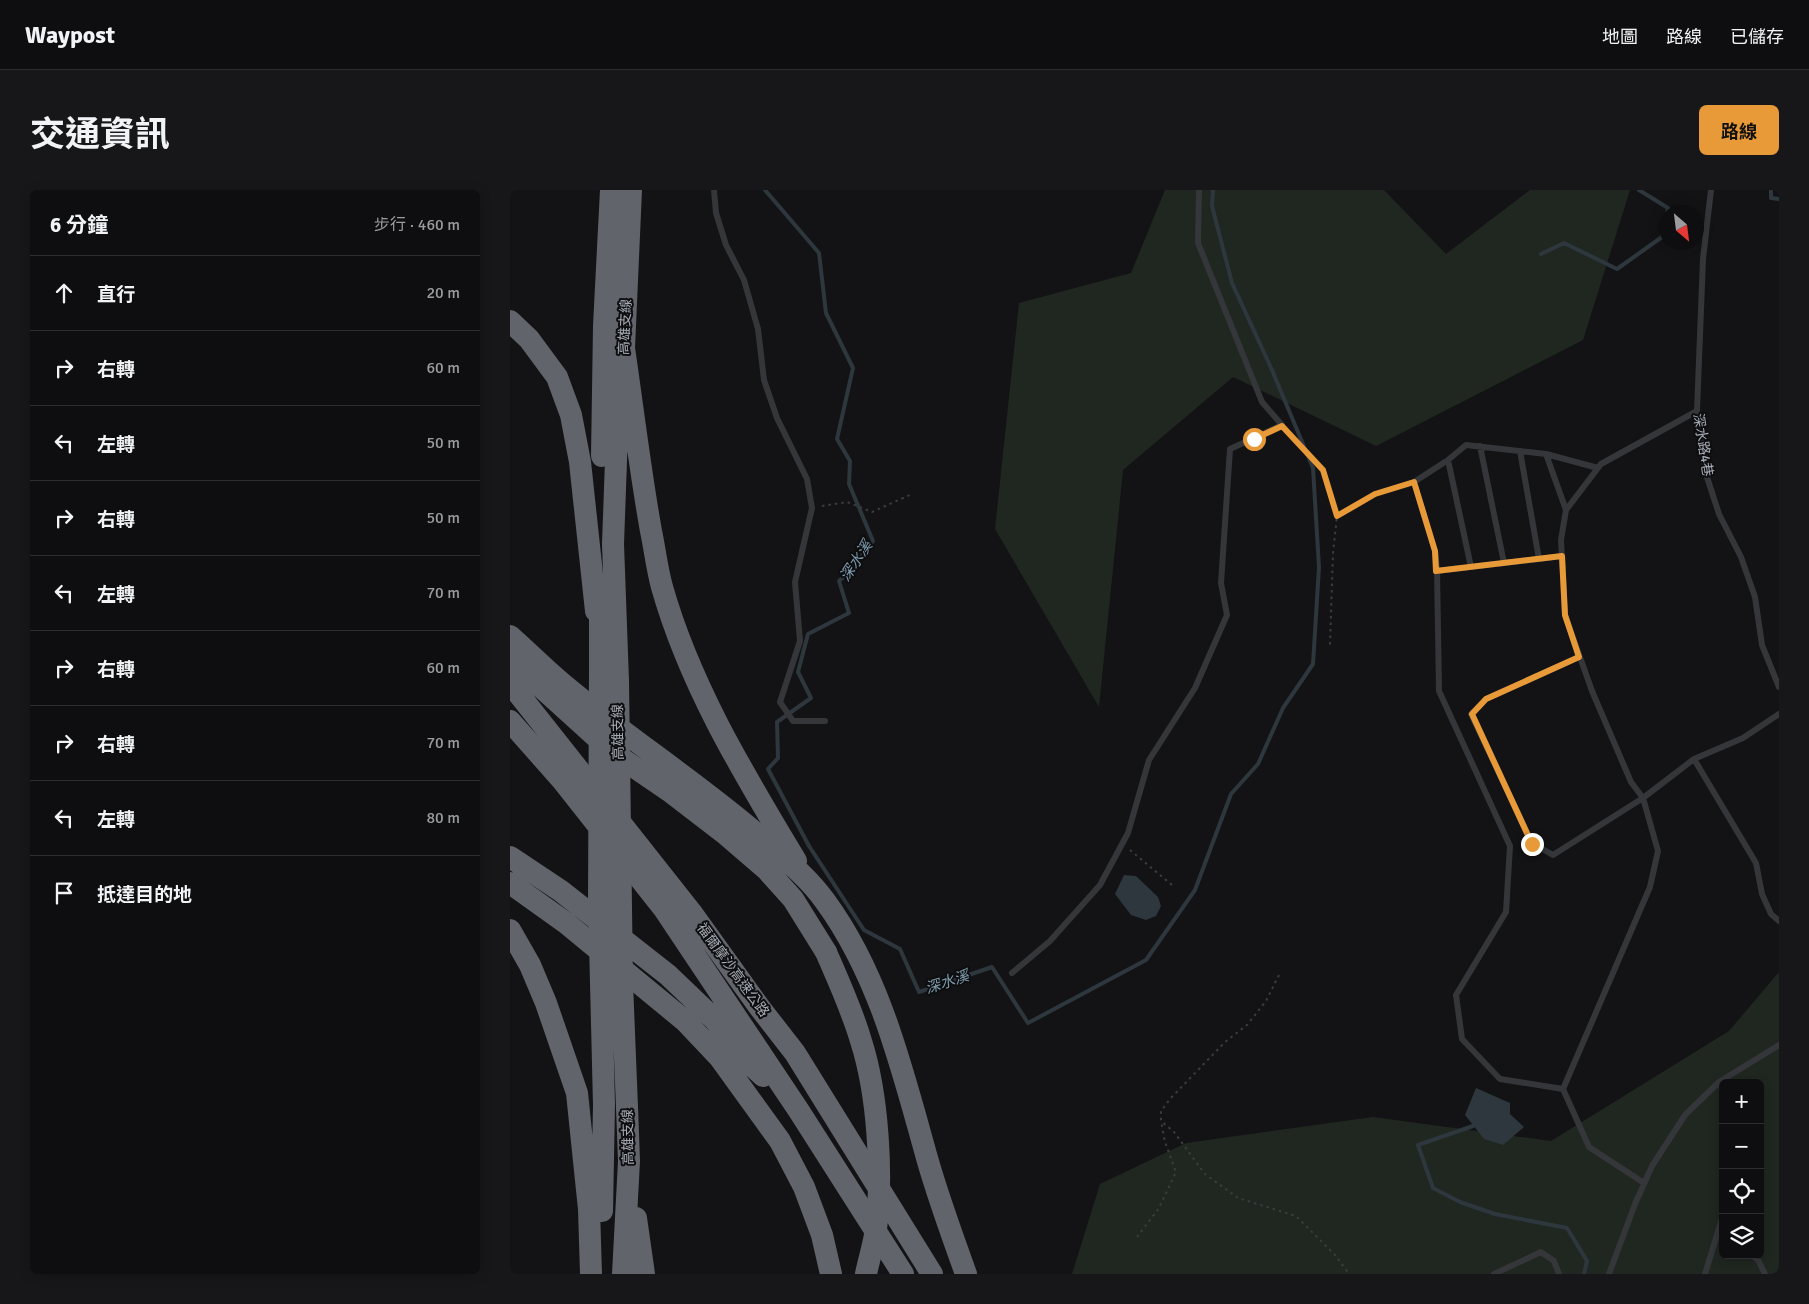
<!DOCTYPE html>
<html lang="zh-TW">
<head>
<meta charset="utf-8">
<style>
	body { margin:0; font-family:Signika,"Noto Sans TC",sans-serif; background:#171719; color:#f1f3f6 }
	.controls { position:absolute; right:15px; bottom:15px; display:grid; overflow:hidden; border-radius:8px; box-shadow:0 2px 12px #0003 }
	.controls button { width:45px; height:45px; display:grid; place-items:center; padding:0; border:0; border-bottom:1px solid #2e2e30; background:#0e0e10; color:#f1f3f6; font:25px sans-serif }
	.compass { position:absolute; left:1149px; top:15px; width:45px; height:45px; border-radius:50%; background:#0e0e10; box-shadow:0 2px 12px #0003; rotate:152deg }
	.stop { position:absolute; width:15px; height:15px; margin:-11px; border:4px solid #e89a38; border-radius:50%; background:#fff }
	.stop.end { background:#e89a38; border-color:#fff; box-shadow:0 1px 5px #0008 }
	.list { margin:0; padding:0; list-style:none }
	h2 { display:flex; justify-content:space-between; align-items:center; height:65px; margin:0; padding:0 20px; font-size:21px }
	h2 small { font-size:16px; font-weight:400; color:#9b9c9f }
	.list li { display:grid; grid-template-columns:32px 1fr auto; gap:15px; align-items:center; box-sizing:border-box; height:75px; padding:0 20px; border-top:1px solid #2e2e30 }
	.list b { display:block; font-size:19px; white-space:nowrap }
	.list em { font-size:16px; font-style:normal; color:#9b9c9f }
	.icon { flex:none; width:28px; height:28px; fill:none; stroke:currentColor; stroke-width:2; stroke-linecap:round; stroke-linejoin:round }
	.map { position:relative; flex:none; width:1269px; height:1084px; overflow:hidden; border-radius:8px }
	header { display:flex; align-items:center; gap:30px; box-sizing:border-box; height:70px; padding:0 25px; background:#0e0e10; border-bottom:1px solid #2e2e30 }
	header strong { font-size:24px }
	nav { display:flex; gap:28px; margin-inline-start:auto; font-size:18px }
	.intro { display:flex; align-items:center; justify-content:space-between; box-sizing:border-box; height:120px; padding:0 30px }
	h1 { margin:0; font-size:35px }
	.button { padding:12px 22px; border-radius:8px; background:#e89a38; color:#111; font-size:18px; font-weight:700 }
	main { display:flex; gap:30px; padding:0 30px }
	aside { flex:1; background:#0e0e10; border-radius:8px; box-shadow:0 2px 12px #0003 }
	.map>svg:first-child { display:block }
</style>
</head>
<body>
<header>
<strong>Waypost</strong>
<nav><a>地圖</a><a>路線</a><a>已儲存</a></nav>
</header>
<div class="intro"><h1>交通資訊</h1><a class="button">路線</a></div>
<main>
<aside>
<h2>6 分鐘<small>步行 · 460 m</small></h2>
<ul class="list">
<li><svg class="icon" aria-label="ahead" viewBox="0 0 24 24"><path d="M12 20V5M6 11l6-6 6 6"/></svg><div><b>直行</b></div><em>20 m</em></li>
<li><svg class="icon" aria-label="right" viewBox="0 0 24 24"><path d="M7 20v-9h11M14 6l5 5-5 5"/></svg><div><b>右轉</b></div><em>60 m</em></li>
<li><svg class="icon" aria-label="left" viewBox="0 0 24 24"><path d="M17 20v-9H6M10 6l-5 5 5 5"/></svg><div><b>左轉</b></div><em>50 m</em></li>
<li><svg class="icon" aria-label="right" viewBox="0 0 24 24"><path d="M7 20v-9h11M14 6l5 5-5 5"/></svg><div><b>右轉</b></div><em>50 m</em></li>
<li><svg class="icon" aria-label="left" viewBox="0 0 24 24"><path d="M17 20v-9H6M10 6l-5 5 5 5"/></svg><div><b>左轉</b></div><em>70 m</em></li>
<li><svg class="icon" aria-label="right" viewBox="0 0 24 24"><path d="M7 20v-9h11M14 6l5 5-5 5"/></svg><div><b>右轉</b></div><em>60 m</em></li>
<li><svg class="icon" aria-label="right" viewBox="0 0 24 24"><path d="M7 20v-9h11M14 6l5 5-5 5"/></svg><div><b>右轉</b></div><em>70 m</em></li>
<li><svg class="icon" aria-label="left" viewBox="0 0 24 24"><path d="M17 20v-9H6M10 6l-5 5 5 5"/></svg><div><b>左轉</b></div><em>80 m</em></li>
<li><svg class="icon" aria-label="arrive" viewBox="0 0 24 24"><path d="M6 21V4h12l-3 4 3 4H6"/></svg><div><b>抵達目的地</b></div></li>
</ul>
</aside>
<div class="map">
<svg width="1269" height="1084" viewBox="0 0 1269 1084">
	<rect width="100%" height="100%" fill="#131315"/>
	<path fill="#1f2720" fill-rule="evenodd" d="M655,0h219l62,64 84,-64h100l-47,150 -207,106 -143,-69 -110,93 -24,237 -104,-178 24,-226 112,-30z
		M1269,782v302h-707l28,-90 86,-41 187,-26 178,24 178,-110zM1213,893h37v172h-37z"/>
	<path fill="#2d373d" d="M614,685l12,1 22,21 3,9 -5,10 -10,4 -15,-5 -16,-21z
		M966,898l34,15v11l14,13 -21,18 -19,-6 -19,-24z"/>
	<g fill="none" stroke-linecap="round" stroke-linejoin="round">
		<path stroke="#2d373d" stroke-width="4" d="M255,0l54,63 7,60 27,55 -16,71 13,22 -1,23 24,57 -21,28 -13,12 10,32 -41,21 -10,38 13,26 -34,24 1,36 -10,11 41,77 55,84 36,19 19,43 73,-25 36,56 118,-63 49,-70 36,-96 27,-30 25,-56 30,-44 6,-97 -6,-99 -41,-98 -40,-87 -20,-77 1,-16
			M1129,0l29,18 -1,4
			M1261,0v8l8,1
			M1031,64l23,-11 53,26 45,-32 4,-20
			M963,936l-55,19 15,43 27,14 35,12 72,14 20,33 -3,13"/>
		<path stroke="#3a3d40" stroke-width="2" stroke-dasharray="2.5 4" stroke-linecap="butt" d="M777,241l36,39 14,46 -4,37 -3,92
			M312,316l25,-4 25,10 40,-18
			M827,326l38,-22 32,-10
			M620,660l42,35
			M769,785l-13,26 -19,24 -22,17 -55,57 -9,12v10l13,11 31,42 33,24 58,18 39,39 14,19
			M627,1047l22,-29 17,-36 -11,-30 -4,-21"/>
		<path stroke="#343639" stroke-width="6" d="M204,0l2,23 10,32 18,35 14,49 6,51 13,38 30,61 5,29 -17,74 5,59 -20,61 13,19h32
			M1201,0l-8,69 -6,152 9,63 13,40 22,43 14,40 7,48 17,42
			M970,256l24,117
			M1036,264l20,56
			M938,270l23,107
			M1088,278l-52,-14 -80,-9 -18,15 -34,22 21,69 2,18 2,122 71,155 -4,66 -50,83 6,44 38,40 63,10 26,58 55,36
			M1029,369l23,-3
			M926,381l103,-12 -19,-108
			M1069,467l-93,42 -15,15 61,129 21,12 90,-57 -12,-16 -39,-91 -27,-76 -4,-75 5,-30 35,-46 96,-53
			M1184,569l62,104 6,31 9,20 8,7
			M502,783l38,-32 50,-56 28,-52 21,-73 46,-72 32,-73 -6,-32 9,-134 52,-24 -20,-23 -64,-159 1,-53
			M1209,892l4,10
			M1053,899l87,-202 8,-36 -15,-53 51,-39 49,-21 36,-24
			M1242,1065l6,5 7,14
			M984,1084l47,-22 13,9 5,13
			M1099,1084l26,-70 17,-38 33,-51 34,-33 60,-37
			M1195,1084l18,-59"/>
		<path stroke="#61646a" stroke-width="22" d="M0,131l19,18 28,38 14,38 9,47 16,149
			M114,158c9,61 16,122 27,183 4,19 6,38 11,56 28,99 82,187 134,274
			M92,266l2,-130 7,-136
			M0,446c18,16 36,34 54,49 61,51 128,94 188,145 25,23 53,43 73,71 55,75 77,168 102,257 11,39 25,77 39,116
			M0,469l105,95 57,39 52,40 43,37 26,29 33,53
			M90,478v-72
			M108,491l-5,-137 4,-111 7,-85 7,-158
			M0,493l181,229 69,96 35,45 137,221
			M0,531l52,59 102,129 135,202 104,163
			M0,667l51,34 107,84 46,44 36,45 13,12
			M0,693l56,40 119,98 35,37 60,83 24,46 18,48 9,39
			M0,740l20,35 16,38 31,90 12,116 2,65
			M92,1021l2,-106
			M126,1028l8,56
			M113,1084l6,-113 -2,-54"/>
		<path stroke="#61646a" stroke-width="22" d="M90,478l-1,233 5,204
			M108,491l4,302 5,124
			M316,762c13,30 26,58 35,89 17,53 22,134 15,188 -2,15 -7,30 -10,45"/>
	</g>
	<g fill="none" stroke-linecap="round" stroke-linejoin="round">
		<path stroke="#e89a38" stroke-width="6" d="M744,249l28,-13 41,44 14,46 38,-22 39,-12 21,69 1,20 126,-15 3,59 14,42 -93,42 -14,15 60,130"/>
	</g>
	<g text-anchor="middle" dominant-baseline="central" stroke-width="4" stroke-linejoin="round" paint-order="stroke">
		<g font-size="14" fill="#a5abb4" stroke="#0e0e10">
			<text transform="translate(115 137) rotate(-87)">高雄支線</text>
			<text transform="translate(1193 255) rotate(81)">深水路4巷</text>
			<text transform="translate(108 542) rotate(-91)">高雄支線</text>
			<text transform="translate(223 780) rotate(54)">福爾摩沙高速公路</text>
			<text transform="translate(118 947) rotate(-91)">高雄支線</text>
		</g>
		<g font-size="15" font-style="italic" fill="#7e9cae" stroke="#0e0e10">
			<text transform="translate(346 371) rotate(-56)">深水溪</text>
			<text transform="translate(437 792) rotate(-18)">深水溪</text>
		</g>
	</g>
</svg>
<div class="controls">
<button>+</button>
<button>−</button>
<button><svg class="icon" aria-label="locate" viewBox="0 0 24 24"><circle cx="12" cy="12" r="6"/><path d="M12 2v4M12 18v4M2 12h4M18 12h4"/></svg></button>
<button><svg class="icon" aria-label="layers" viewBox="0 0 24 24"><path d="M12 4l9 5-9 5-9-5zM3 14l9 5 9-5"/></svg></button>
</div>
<svg class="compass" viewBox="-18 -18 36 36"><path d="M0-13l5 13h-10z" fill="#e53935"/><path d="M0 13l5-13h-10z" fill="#9b9c9f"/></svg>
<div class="stop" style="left:744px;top:249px"></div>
<div class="stop end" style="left:1022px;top:654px"></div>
</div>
</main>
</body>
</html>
